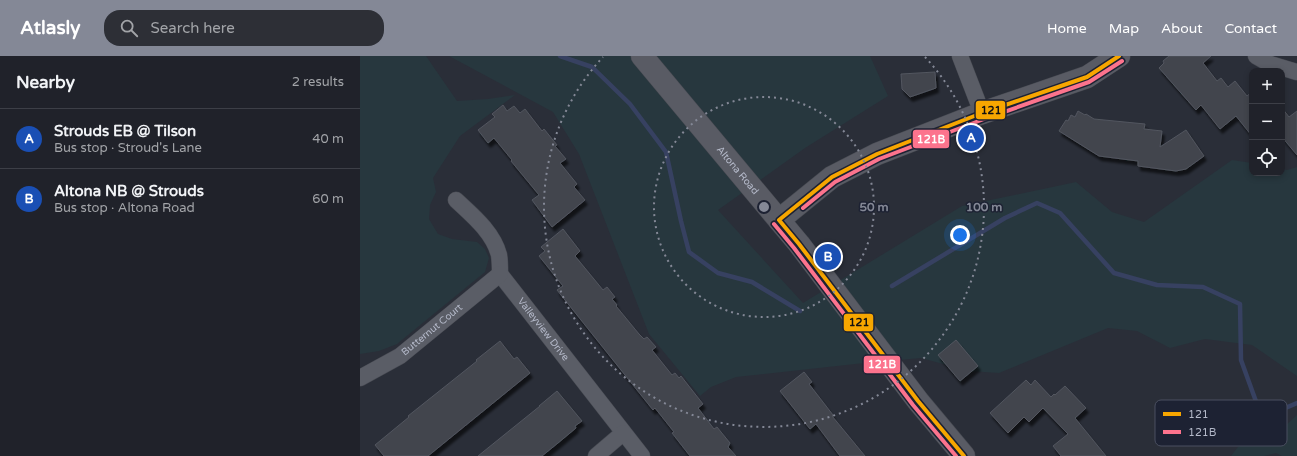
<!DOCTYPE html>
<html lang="en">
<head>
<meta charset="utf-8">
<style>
	body { margin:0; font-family:"Varela Round",sans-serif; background:#2d2f36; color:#f1f3f6 }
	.controls { position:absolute; right:12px; top:12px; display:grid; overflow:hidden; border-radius:8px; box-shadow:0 2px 6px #0003 }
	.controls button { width:36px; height:36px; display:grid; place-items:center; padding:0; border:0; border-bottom:1px solid #3d3f47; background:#20222a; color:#f1f3f6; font:20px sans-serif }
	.you { position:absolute; left:600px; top:179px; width:14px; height:14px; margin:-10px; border:3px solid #fff; border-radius:50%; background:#1a73e8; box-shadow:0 0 0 6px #1a73e833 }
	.badge { display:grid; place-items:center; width:26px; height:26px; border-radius:50%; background:#848896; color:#fff; font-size:13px; font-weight:700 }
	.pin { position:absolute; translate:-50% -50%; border:2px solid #fff; box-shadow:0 1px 4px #0006 }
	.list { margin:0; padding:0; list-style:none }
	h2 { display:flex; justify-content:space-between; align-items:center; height:52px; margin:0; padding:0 16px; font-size:17px }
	h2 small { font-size:13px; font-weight:400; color:#a2a4a8 }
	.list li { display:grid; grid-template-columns:26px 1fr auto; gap:12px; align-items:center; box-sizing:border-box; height:60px; padding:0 16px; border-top:1px solid #3d3f47 }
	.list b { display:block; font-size:15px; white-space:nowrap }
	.list p { margin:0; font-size:13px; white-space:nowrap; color:#a2a4a8 }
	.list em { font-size:13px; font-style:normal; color:#a2a4a8 }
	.icon { flex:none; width:22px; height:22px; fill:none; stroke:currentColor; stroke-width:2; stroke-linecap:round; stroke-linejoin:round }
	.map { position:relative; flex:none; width:937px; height:400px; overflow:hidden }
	header { display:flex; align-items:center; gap:24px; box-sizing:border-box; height:56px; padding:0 20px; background:#848896; color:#fff }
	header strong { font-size:19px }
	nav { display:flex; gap:22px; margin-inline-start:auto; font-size:14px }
	.search { width:280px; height:36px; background:#2d2f36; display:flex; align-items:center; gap:10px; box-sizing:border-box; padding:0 14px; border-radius:16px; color:#a2a4a8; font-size:15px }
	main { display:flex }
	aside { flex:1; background:#20222a }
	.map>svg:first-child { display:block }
</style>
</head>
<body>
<header>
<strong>Atlasly</strong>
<div class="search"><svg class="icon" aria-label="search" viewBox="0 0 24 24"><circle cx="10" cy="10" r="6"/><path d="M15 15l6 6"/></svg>Search here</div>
<nav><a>Home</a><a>Map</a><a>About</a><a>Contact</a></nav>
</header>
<main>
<aside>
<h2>Nearby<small>2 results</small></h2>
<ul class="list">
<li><span class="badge" style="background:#1a4fb4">A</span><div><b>Strouds EB @ Tilson</b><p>Bus stop · Stroud's Lane</p></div><em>40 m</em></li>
<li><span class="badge" style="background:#1a4fb4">B</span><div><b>Altona NB @ Strouds</b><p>Bus stop · Altona Road</p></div><em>60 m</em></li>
</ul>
</aside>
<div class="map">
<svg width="937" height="400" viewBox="0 0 937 400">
	<defs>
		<filter id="shadow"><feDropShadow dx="2.5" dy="4.5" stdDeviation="1" flood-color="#0009"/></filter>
	</defs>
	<rect width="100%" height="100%" fill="#2a2e38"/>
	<path fill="#27373e" d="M0,0h66l31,45 31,-2 27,-4 -55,41 -27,42 3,14 -6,13 -1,14 9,15 14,5 25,3 8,7 4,9 -4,14 -88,72 -18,7 -19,3z
		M89,0h421l18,40 -83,52 -87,62 85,93 159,-97 114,-24 36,30 32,10 88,-62 20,3v10h30v-4l5,1 10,-3v209l-45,-31 -47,-6 -35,9 -33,-17 -29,-3 -109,45 -30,-2 -48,-13 -66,6 -119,13 -25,10 -11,9 -51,-62 -70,-180 -26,-42z
		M937,359v41h-15l-6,-3 -12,3h-33l7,-9 47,-21z"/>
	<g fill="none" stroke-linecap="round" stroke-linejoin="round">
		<path stroke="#374161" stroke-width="4.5" d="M200,0l32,11 38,37 36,48 15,69 8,31 29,21 34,9 48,29
			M532,230l113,-68 32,-15 23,10 54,60 43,12 46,2 37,17 1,56 21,58 35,-15"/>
	</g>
	<path fill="#42444e" stroke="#52565f" filter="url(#shadow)" d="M809,0h42l-8,7 14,18 4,-3 7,9 7,-6 12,15 5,-4v44l-16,-20 -16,13 -19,-24 -5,5 -37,-42 5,-5 -1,-2z
		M575,16l1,16 -26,9 -8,-8 -1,-15z
		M143,49l4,6 7,-5 6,7 5,-4 17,22 2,-2 13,16 -2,1 11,13 -6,4 17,21 -3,3 11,13 -33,27 -20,-27 7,-5 -28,-34 1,-1 -18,-22 -6,5 -10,-13 17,-13 -3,-3z
		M922,52l7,9 8,-6v44l-15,-18z
		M718,55l7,4 1,-1 8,5 51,5 -1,5 18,2 -2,16 26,-17 18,26 -18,13 -10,2 -38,-5v-5l-39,-5 -40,-25 7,-11 2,1 3,-6 4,2z
		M203,173l17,22 -5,5 28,34 4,-3 8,10 -3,2 5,6 -1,1 23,28 5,5 3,-2 9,10 -4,3 20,25 3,-2 4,5 2,-2 7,9 15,19 -5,4 16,21 3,-2 4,5 9,11 -2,4 8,9h-46l-18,-23 2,-1 -19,-24 -2,2 -96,-120 6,-4 -24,-30 6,-5 -4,-4z
		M596,284l22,26 -18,15 -22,-26z
		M140,285l14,18 3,-2 13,16 -102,83h-44l-9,-11 34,-28 -1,-1 69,-55 -1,-1z
		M444,316l8,10 -3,2 24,31 -1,1 33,40h-25l-24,-32 -6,5 -30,-38z
		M666,324l5,5 4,-5 16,17 3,-3 1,1 10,-9 21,22 -11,10 31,38h-45l-8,-10 15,-12 -25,-26 -14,14 -5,-5 -16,16 -18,-20z
		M197,335l25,30 -7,5 1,2 -18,15 -16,13h-64l62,-50h-1z"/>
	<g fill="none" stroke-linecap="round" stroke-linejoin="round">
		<g stroke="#464951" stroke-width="17">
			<g id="street">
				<path d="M600,0l22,57"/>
				<path d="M896,0l14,8 27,8"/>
				<path id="s1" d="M96,144c16,15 37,32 43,55 1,6 1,13 1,19l142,182"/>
				<path id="s2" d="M0,322l40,-22 100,-82"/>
				<path d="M236,400l27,-23"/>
			</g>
		</g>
		<g stroke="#464951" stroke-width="23">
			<g id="secondary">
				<path id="s3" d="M282,0l157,188 119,157 46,55"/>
				<path d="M419,164l53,-43 45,-23 105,-41 105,-36 32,-21"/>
			</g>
		</g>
		<use href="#street" stroke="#5a5d66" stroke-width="16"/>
		<use href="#secondary" stroke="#595b64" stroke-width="22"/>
		<g stroke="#1d2233" stroke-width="7">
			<path id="bus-1" d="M604,400l-46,-55 -119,-157 -20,-24 53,-43 45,-23 105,-41 105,-36 32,-21"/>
		</g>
		<g stroke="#1d2233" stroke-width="7">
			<path id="bus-2" d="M443,152l32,-26 44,-23 105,-40 105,-37 33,-21
				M414,168l20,24 119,157 43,51"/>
		</g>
		<use href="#bus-1" stroke="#f7a600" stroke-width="4"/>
		<use href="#bus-2" stroke="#fc738d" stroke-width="4"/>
	</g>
	<g fill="none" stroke="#848896" stroke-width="2" stroke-dasharray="2 4">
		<circle cx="404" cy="151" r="110"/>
		<path d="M565 1A220 220 0 1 1 243 1"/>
	</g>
	<g text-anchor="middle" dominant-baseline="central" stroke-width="3" stroke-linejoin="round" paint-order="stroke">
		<g font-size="10" fill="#b4b9c9" stroke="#1d2233">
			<text stroke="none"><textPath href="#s3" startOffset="149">Altona Road</textPath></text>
			<text stroke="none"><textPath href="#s2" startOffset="87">Butternut Court</textPath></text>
			<text stroke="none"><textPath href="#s1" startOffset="160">Valleyview Drive</textPath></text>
		</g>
	</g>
	<rect x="795" y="344" width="132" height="46" rx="6" fill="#1d2233" stroke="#4a4f60" stroke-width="1"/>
	<rect x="803" y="356" width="18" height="4" fill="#f7a600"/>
	<rect x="803" y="374" width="18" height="4" fill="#fc738d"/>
	<g font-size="11" fill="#b4b9c9">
		<text x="828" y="362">121</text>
		<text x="828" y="380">121B</text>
	</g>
	<circle cx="404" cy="151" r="6" fill="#848896" stroke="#1d2233" stroke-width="2"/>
	<g font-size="12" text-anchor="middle" font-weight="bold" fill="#848896" stroke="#1d2233" stroke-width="3" stroke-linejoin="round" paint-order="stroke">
		<text x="514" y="155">50 m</text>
		<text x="624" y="155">100 m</text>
	</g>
	<g stroke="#1d2233" stroke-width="1.5">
		<rect x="615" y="44" width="31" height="20" rx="4" fill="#f7a600"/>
		<rect x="552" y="73" width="38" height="20" rx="4" fill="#fc738d"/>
		<rect x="483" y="257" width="31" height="19" rx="4" fill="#f7a600"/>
		<rect x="503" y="299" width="38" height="19" rx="4" fill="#fc738d"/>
	</g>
	<g font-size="11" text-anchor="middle" font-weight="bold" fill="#fff">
		<text x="571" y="87">121B</text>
		<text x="522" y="312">121B</text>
	</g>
	<g font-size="11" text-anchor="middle" font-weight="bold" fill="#111">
		<text x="631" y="58">121</text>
		<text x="499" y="270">121</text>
	</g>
</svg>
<div class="controls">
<button>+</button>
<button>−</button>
<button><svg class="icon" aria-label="locate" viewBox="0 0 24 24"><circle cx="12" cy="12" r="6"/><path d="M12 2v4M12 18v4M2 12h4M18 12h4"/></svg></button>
</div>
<div class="you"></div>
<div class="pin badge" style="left:611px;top:82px;background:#1a4fb4">A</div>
<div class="pin badge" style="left:468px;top:201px;background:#1a4fb4">B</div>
</div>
</main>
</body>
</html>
